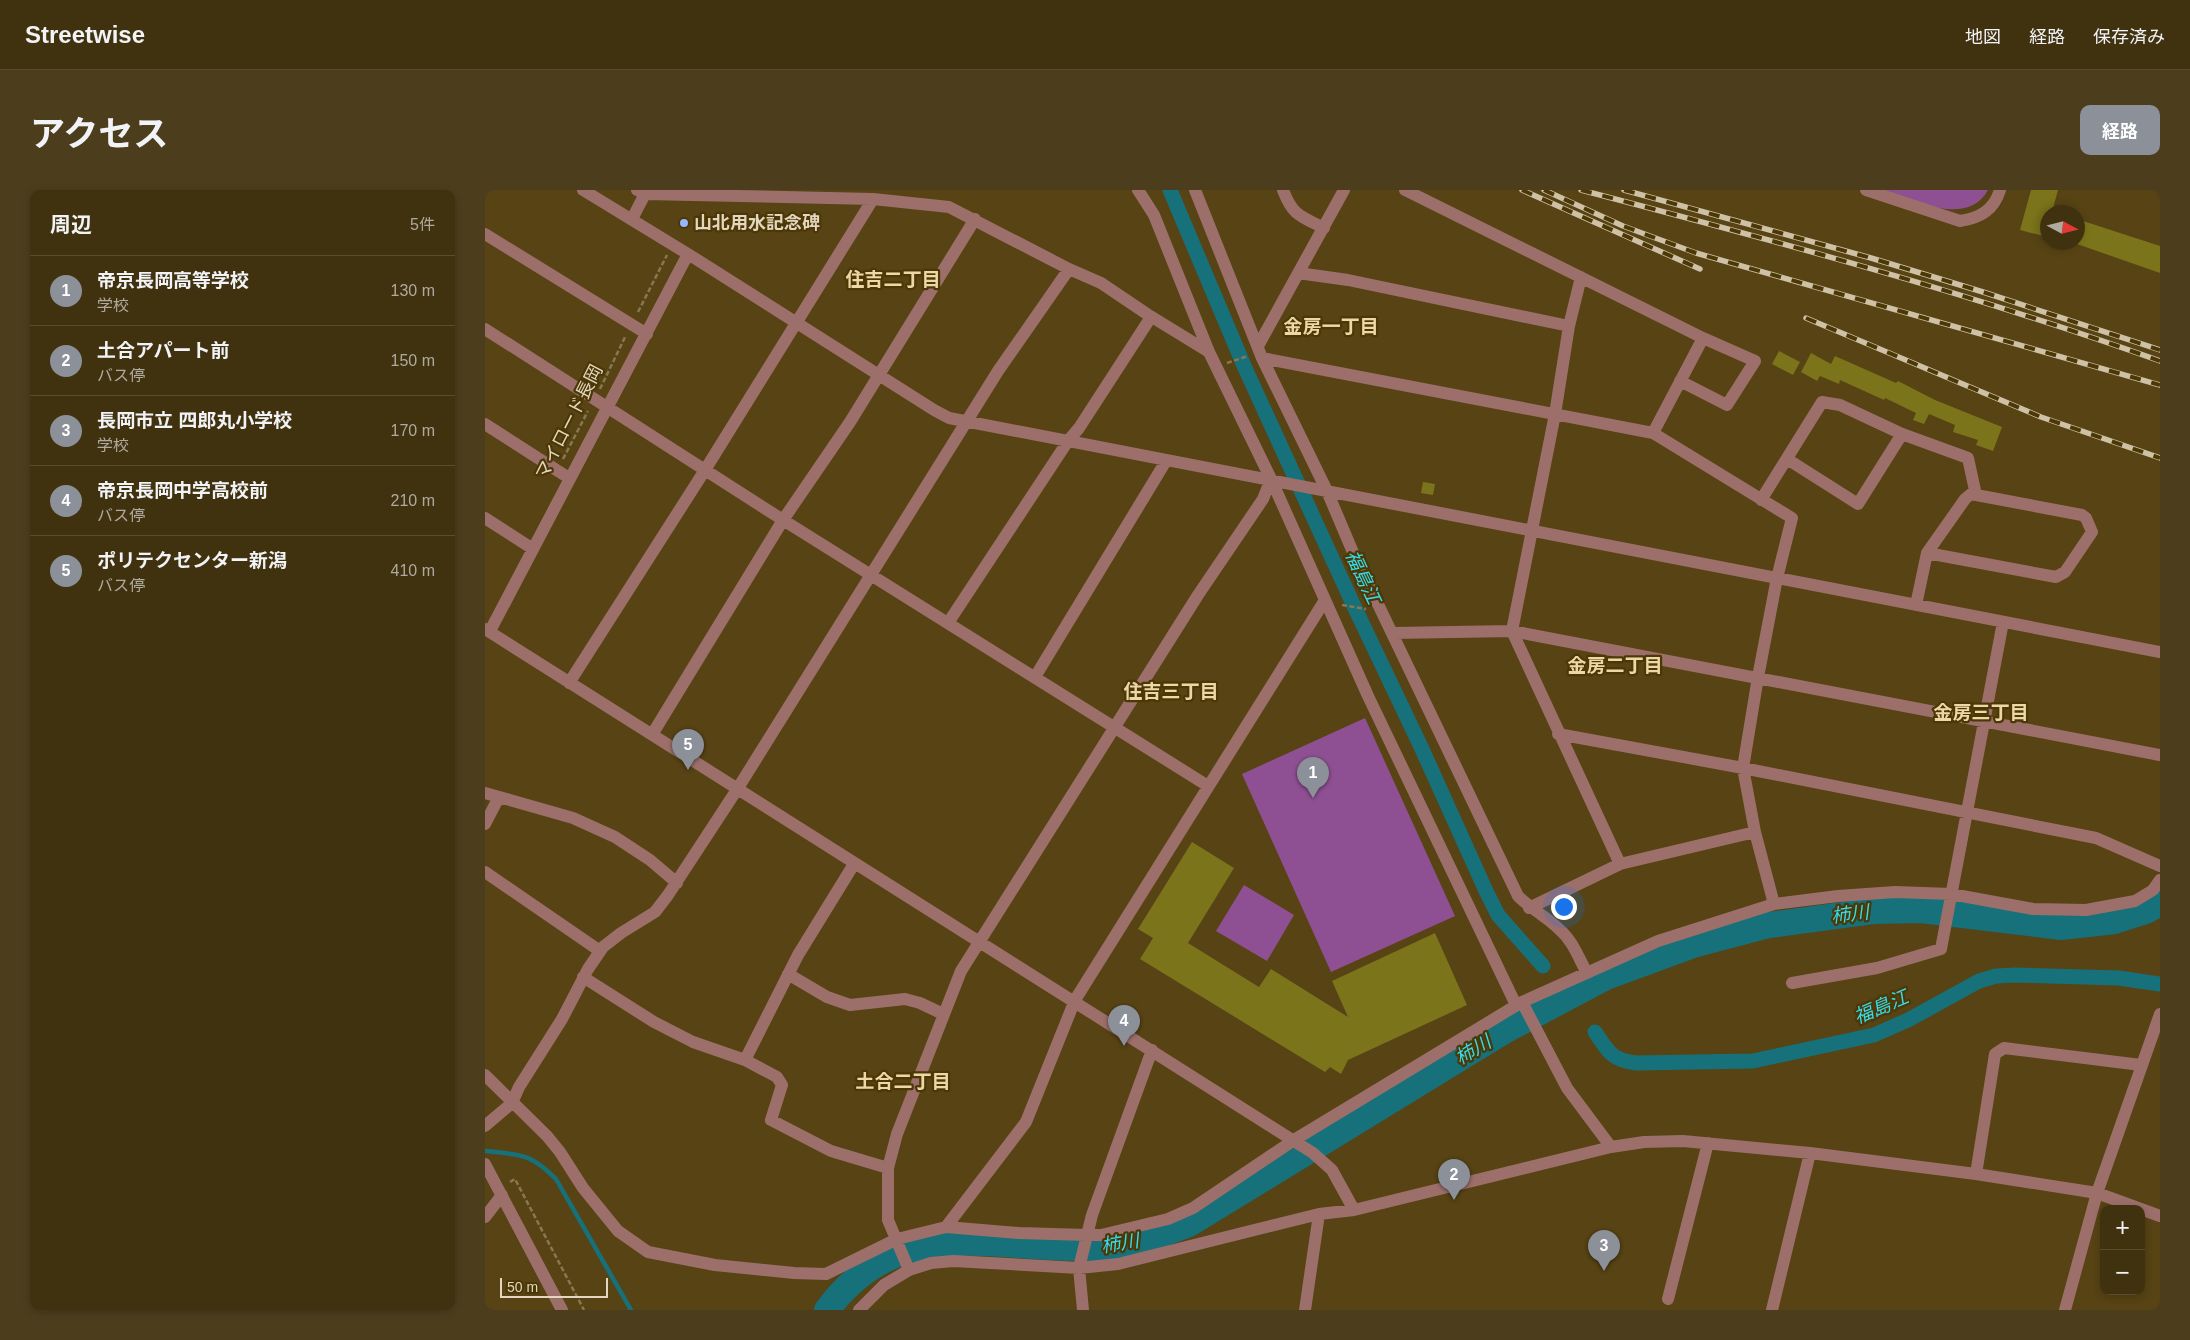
<!DOCTYPE html>
<html lang="ja">
<head>
<meta charset="utf-8">
<style>
	body { margin:0; font-family:Arial,"Noto Sans JP",sans-serif; background:#4c3e1d; color:#f1f3f6 }
	.controls { position:absolute; right:15px; bottom:15px; display:grid; overflow:hidden; border-radius:10px; box-shadow:0 2px 8px #0003 }
	.controls button { width:45px; height:45px; display:grid; place-items:center; padding:0; border:0; border-bottom:1px solid #5a4d2f; background:#41320f; color:#f1f3f6; font:25px sans-serif }
	.compass { position:absolute; left:1555px; top:15px; width:45px; height:45px; border-radius:50%; background:#41320f; box-shadow:0 2px 8px #0003; rotate:97deg }
	.scale { position:absolute; left:15px; bottom:12px; width:108px; box-sizing:border-box; padding-left:5px; border:2px solid #e3d7bf; border-top:0; font-size:14px; line-height:18px; white-space:nowrap; color:#e3d7bf; -webkit-text-stroke:4px #4c3806; paint-order:stroke }
	.you { position:absolute; left:1078px; top:716px; width:18px; height:18px; margin:-12px; border:4px solid #fff; border-radius:50%; background:#1a73e8; box-shadow:0 0 0 8px #1a73e833 }
	.badge { display:grid; place-items:center; width:32px; height:32px; border-radius:50%; background:#8c9099; color:#fff; font-size:16px; font-weight:700 }
	.pin { position:absolute; translate:-50% -41px; filter:drop-shadow(0 1px 2px #0008) }
	.pin::after { content:''; position:absolute; top:26px; width:18px; height:15px; background:inherit; clip-path:polygon(0 0,100% 0,50% 100%) }
	.list { margin:0; padding:0; list-style:none }
	h2 { display:flex; justify-content:space-between; align-items:center; height:65px; margin:0; padding:0 20px; font-size:21px }
	h2 small { font-size:16px; font-weight:400; color:#aeaa9e }
	.list li { display:grid; grid-template-columns:32px 1fr auto; gap:15px; align-items:center; box-sizing:border-box; height:70px; padding:0 20px; border-top:1px solid #5a4d2f }
	.list b { display:block; font-size:19px; white-space:nowrap }
	.list p { margin:0; font-size:16px; white-space:nowrap; color:#aeaa9e }
	.list em { font-size:16px; font-style:normal; color:#aeaa9e }
	.map { position:relative; flex:none; width:1675px; height:1120px; overflow:hidden; border-radius:10px }
	header { display:flex; align-items:center; gap:30px; box-sizing:border-box; height:70px; padding:0 25px; background:#41320f; border-bottom:1px solid #5a4d2f }
	header strong { font-size:24px }
	nav { display:flex; gap:28px; margin-inline-start:auto; font-size:18px }
	.intro { display:flex; align-items:center; justify-content:space-between; box-sizing:border-box; height:120px; padding:0 30px }
	h1 { margin:0; font-size:35px }
	.button { padding:12px 22px; border-radius:10px; background:#8c9099; color:#fff; font-size:18px; font-weight:700 }
	main { display:flex; gap:30px; padding:0 30px }
	aside { flex:1; background:#41320f; border-radius:10px; box-shadow:0 2px 8px #0003 }
	.map>svg:first-child { display:block }
</style>
</head>
<body>
<header>
<strong>Streetwise</strong>
<nav><a>地図</a><a>経路</a><a>保存済み</a></nav>
</header>
<div class="intro"><h1>アクセス</h1><a class="button">経路</a></div>
<main>
<aside>
<h2>周辺<small>5件</small></h2>
<ul class="list">
<li><span class="badge">1</span><div><b>帝京長岡高等学校</b><p>学校</p></div><em>130 m</em></li>
<li><span class="badge">2</span><div><b>土合アパート前</b><p>バス停</p></div><em>150 m</em></li>
<li><span class="badge">3</span><div><b>長岡市立 四郎丸小学校</b><p>学校</p></div><em>170 m</em></li>
<li><span class="badge">4</span><div><b>帝京長岡中学高校前</b><p>バス停</p></div><em>210 m</em></li>
<li><span class="badge">5</span><div><b>ポリテクセンター新潟</b><p>バス停</p></div><em>410 m</em></li>
</ul>
</aside>
<div class="map">
<svg width="1675" height="1120" viewBox="0 0 1675 1120">
	<rect width="100%" height="100%" fill="#574314"/>
	<path fill="#8f5093" d="M1399,0h104c-21,38 -74,10 -104,0z
		M880,528l90,198 -124,56 -89,-198z
		M759,695l50,30 -27,46 -51,-30z"/>
	<g fill="none" stroke-linecap="round" stroke-linejoin="round">
		<path stroke="#17717a" stroke-width="4.5" d="M0,961c35,4 44,1 71,28l75,131"/>
		<path stroke="#17717a" stroke-width="15" d="M685,0l75,178 108,236 69,145 64,142 12,24 45,51
			M1110,842c13,19 16,28 41,31l117,-2 121,-26 34,-15 71,-39 17,-5 20,-1 103,3 41,6"/>
		<path stroke="#17717a" stroke-width="26" d="M342,1120c73,-98 165,-59 267,-62 33,-1 65,-12 95,-24l317,-194 100,-53 87,-32 76,-20 104,-14 48,-1 140,17 54,-6 31,-10 14,-8"/>
	</g>
	<path fill="#7b741b" d="M1546,0h27l-6,22h-5v25l-27,-7z
		M1592,29l83,27v27l-83,-29z
		M1294,161l21,11 -7,13 -21,-11z
		M1326,163l20,11 4,-8 61,27 2,-2 37,19 67,27 -9,24 -17,-6 2,-5 -25,-8 2,-7 -26,-11 -5,10 -11,-4 3,-7 -31,-15 -1,2 -44,-20 -1,4 -19,-8 -3,5 -16,-9z
		M938,292l12,2 -2,11 -12,-2z
		M707,652l42,26 -46,75 71,44 12,-18 77,48 -16,-36 103,-48 32,72 -119,55 -7,14 -11,-7 -5,5 -185,-113 13,-21 -15,-9z"/>
	<g fill="none" stroke-linecap="round" stroke-linejoin="round">
		<path stroke="#887750" stroke-width="2.5" stroke-dasharray="5 2.5" stroke-linecap="butt" d="M153,122l29,-57
			M742,173l21,-7
			M115,199l26,-54
			M78,269l25,-48
			M857,415l24,4
			M25,992l5,-3 69,131"/>
		<path stroke="#9d6f6b" stroke-width="12" d="M98,0l105,64 246,156 15,8 1211,234
			M152,0l8,4 228,5 76,8 120,62 32,14 46,31 62,38
			M653,0l16,25 55,137 62,127 97,217 148,309
			M710,0l67,168 65,133 25,59 166,346c13,13 29,21 42,34 13,11 19,29 27,43
			M798,0c10,26 17,26 41,38
			M920,0l298,148 52,23 -28,44 -47,-24
			M1381,0l94,31c20,-3 34,-11 40,-31
			M147,29l13,-25
			M0,44l162,100
			M813,83l50,7 221,46
			M1096,87l-12,49 -14,88 -43,217 108,233
			M0,139l298,191 425,266
			M773,156l86,-156
			M777,168l391,75 139,85 -15,60 -19,99 -15,91 12,64 19,72
			M0,234l84,54
			M1168,243l50,-95
			M1302,269l71,45 44,-70
			M1276,310l61,-98 18,3 62,29 66,24 8,37
			M0,328l48,31
			M1431,415l11,-52 38,-54 6,-5 111,21 4,3 6,14 -27,40 -9,5 -129,-24
			M463,433l120,-182 11,-13 72,-111
			M0,439l828,524 19,17 22,40
			M5,441l198,-377
			M908,443l119,-2 648,124
			M550,487l131,-216
			M84,493l136,-213 168,-271
			M168,543l130,-213 67,-98 125,-203
			M1073,544l185,34 353,70 64,28
			M0,603l88,25 42,19 35,23 27,23
			M0,634l14,-27
			M0,682l115,79
			M1044,718l91,-44 135,-32
			M303,784l39,23 23,8 55,-6 15,4 23,11
			M98,787l71,45 39,20 52,18 32,17 5,8 -11,35 60,31 57,17
			M1307,793l85,-15 64,-19 62,-327
			M1037,812l45,86 44,59
			M260,870l53,-105 56,-91
			M0,885l62,61 13,16 23,36 35,43 30,21 67,13 79,8 32,1 71,-35 49,-12 80,-105 49,-122 250,-400
			M0,936l27,-23 7,-16 43,-68 26,-50 15,-22 18,-14 34,-21 13,-17 70,-107 260,-417 71,-102
			M0,974l77,146
			M1491,984l19,-120 9,-6 137,17
			M0,1027l17,-22
			M461,1037l73,6 68,2h14l67,-16 25,-11 101,-68 228,-138 136,-61 116,-37 64,-8 57,-4 56,2 82,15 53,1 49,-9 18,-11 7,-10
			M424,1080l-21,-50v-52l9,-34 64,-163 237,-376 65,-96 8,-20
			M1183,1109l40,-156
			M374,1120l25,-25 25,-15 22,-7 22,-2 126,7 39,-4 201,-50 35,-4 257,-63 33,-5 39,-1 127,12 166,21 121,19 63,23
			M598,1120l-4,-42 13,-53 60,-165
			M820,1120l14,-96
			M1287,1120l38,-157
			M1580,1120l32,-117 63,-179"/>
		<g stroke="#cec1a5" stroke-width="5.5">
			<path id="rail" d="M1037,0l178,79
				M1059,0l79,36 73,27 464,132
				M1096,0c195,51 389,103 579,171
				M1139,0l247,68 112,34 177,58
				M1321,128l235,99 119,41"/>
		</g>
		<use href="#rail" stroke="#4c3806" stroke-width="4" stroke-dasharray="11" stroke-linecap="butt"/>
	</g>
	<circle fill="#96b6fd" stroke="#4c3806" stroke-width="2" cx="199" cy="33" r="5"/>
	<g text-anchor="middle" dominant-baseline="central" stroke-width="4.5" stroke-linejoin="round" paint-order="stroke">
		<g font-size="18" font-weight="bold" fill="#e3d7bf" stroke="#4c3806" text-anchor="start">
			<text x="209" y="33">山北用水記念碑</text>
		</g>
		<g font-size="18" fill="#e3d7bf" stroke="#4c3806">
			<text transform="translate(84 232) rotate(-63)">マイロード長岡</text>
		</g>
		<g font-size="19" font-weight="bold" fill="#eed7a6" stroke="#4c3806">
			<text x="408" y="89">住吉二丁目</text>
			<text x="846" y="136">金房一丁目</text>
			<text x="1130" y="475">金房二丁目</text>
			<text x="686" y="501">住吉三丁目</text>
			<text x="1496" y="522">金房三丁目</text>
			<text x="418" y="891">土合二丁目</text>
		</g>
		<g font-size="19" font-style="italic" fill="#35dcec" stroke="#4c3806">
			<text transform="translate(878 387) rotate(65)">福島江</text>
			<text transform="translate(1365 724) rotate(-7)">柿川</text>
			<text transform="translate(1396 817) rotate(-23)">福島江</text>
			<text transform="translate(988 860) rotate(-31)">柿川</text>
			<text transform="translate(635 1053) rotate(-9)">柿川</text>
		</g>
	</g>
</svg>
<div class="controls">
<button>+</button>
<button>−</button>
</div>
<svg class="compass" viewBox="-18 -18 36 36"><path d="M0-13l5 13h-10z" fill="#e53935"/><path d="M0 13l5-13h-10z" fill="#aeaa9e"/></svg>
<div class="scale">50 m</div>
<div class="you"></div>
<div class="pin badge" style="left:828px;top:608px">1</div>
<div class="pin badge" style="left:969px;top:1010px">2</div>
<div class="pin badge" style="left:1119px;top:1081px">3</div>
<div class="pin badge" style="left:639px;top:856px">4</div>
<div class="pin badge" style="left:203px;top:580px">5</div>
</div>
</main>
</body>
</html>
